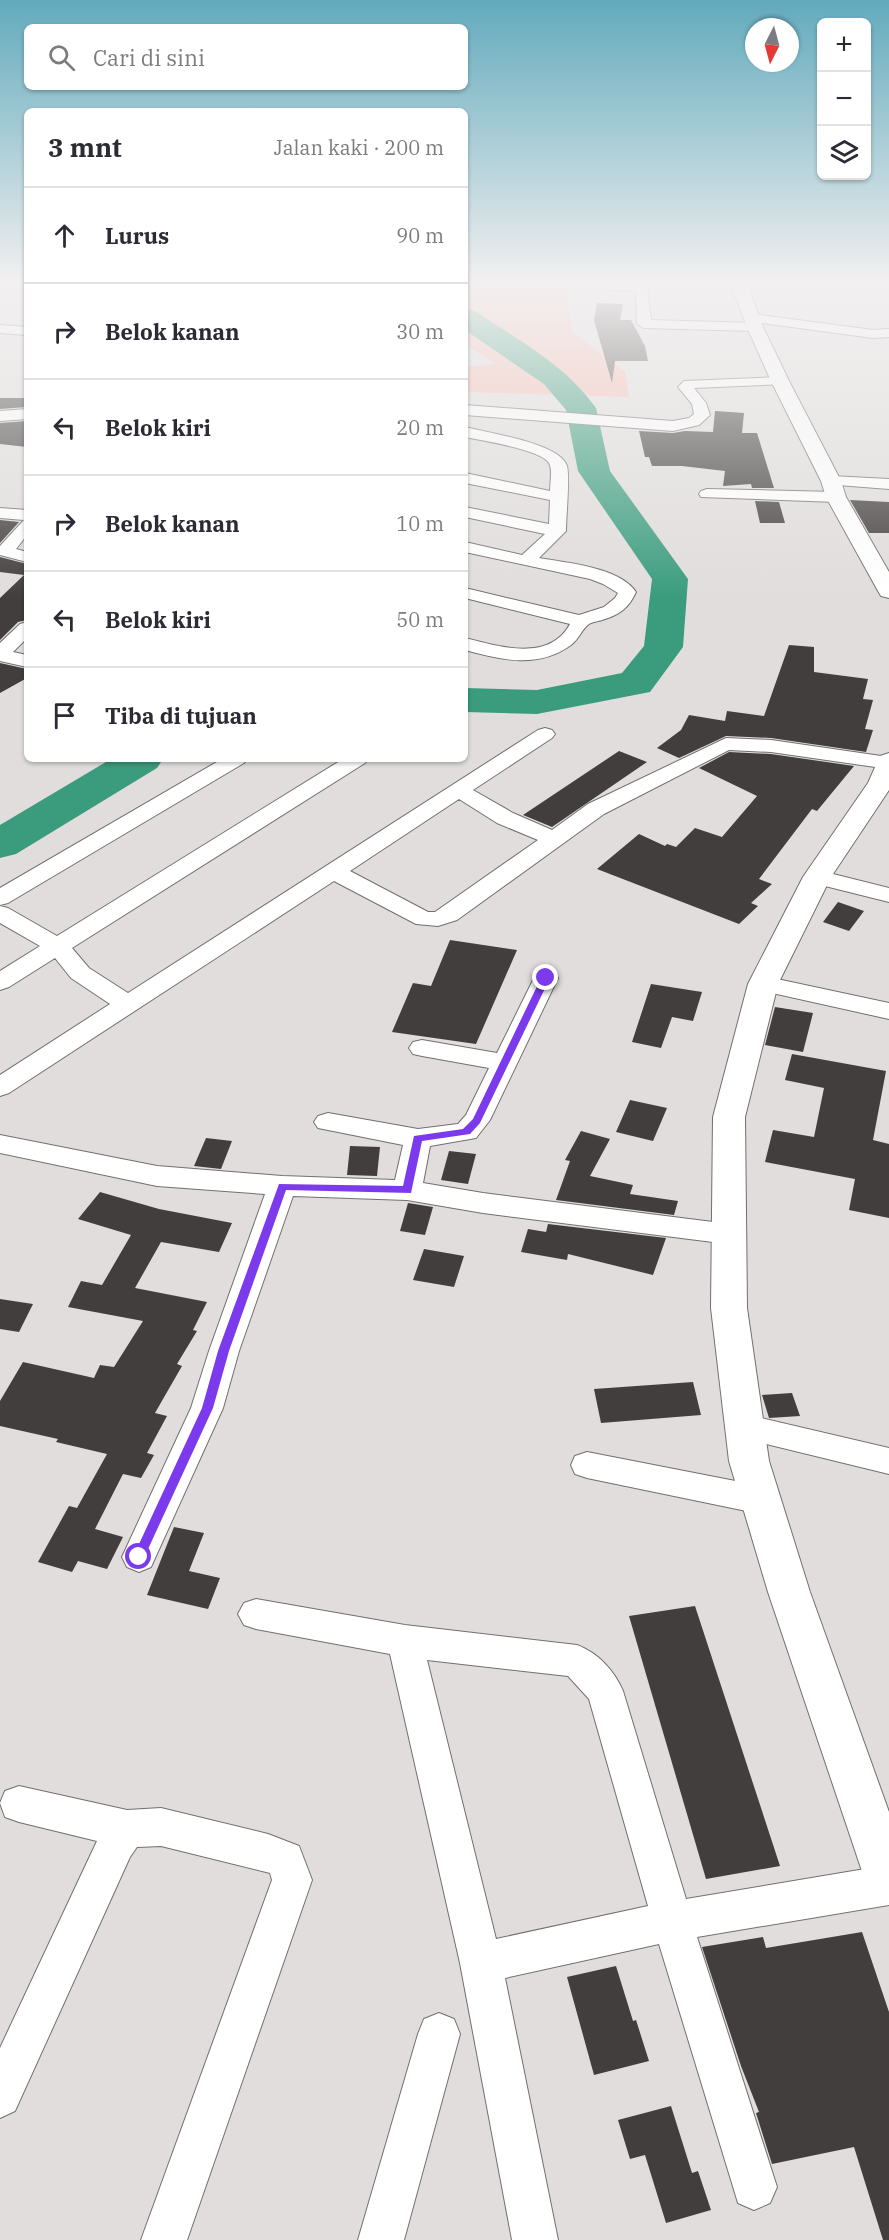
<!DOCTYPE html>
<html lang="id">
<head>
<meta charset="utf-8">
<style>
	body { margin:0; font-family:"IBM Plex Serif",serif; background:#f2f2f3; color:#2b2b33 }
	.controls { position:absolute; right:18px; top:18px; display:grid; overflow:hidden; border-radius:9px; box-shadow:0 2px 4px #0004 }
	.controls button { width:54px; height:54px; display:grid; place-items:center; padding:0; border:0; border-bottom:2px solid #e1e1e2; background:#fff; color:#2b2b33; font:30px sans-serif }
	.compass { position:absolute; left:745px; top:18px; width:54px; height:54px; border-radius:50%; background:#fff; box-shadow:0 2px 4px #0004; rotate:186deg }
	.stop { position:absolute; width:18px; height:18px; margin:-14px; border:4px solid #7c3aed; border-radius:50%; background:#fff }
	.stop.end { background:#7c3aed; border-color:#fff; box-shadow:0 2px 6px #0008 }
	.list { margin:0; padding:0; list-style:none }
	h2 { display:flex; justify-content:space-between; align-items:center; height:78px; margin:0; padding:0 24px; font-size:26px }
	h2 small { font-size:20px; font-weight:400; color:#7c7c81 }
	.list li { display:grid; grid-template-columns:39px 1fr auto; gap:18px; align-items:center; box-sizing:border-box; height:96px; padding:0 24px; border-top:2px solid #e1e1e2 }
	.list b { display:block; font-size:22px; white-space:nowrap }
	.list em { font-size:20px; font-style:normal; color:#7c7c81 }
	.icon { flex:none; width:33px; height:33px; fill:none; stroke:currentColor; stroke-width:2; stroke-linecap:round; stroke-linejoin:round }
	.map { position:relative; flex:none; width:889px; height:2240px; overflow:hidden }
	.search { position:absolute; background:#fff; box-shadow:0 2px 4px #0004; left:24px; top:24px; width:444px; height:66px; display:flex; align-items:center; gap:15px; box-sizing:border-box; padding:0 21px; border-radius:9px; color:#7c7c81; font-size:22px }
	.panel { position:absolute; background:#fff; box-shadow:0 2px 4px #0004; left:24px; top:108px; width:444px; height:654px; border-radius:9px }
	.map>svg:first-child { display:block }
</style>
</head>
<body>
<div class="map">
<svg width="889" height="2240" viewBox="0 0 889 2240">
	<rect width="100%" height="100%" fill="#e1dddd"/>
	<path fill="#f8bbb2" d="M465,284h107l-5,14 5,34 53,40 4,25 -164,-5v-25l30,-3 -30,-20z"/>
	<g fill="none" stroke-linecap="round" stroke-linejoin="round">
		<path fill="#3a9c7d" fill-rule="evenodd" d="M465,309l10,2c43,29 91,54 121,97l14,63 78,108 -5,68 -33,45 -113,22 -72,-2v-24l72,2 85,-17 22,-27 8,-67 -74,-108 -12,-61 -22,-26 -79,-54z
			M111,759h52l-6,9 -141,86 -16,4v-33z"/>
	</g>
	<path fill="#413e3d" d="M597,303l26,1 -3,16h11l14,26 3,15h-33l-3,22 -18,-63z
		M0,398h27v9l-27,2z
		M715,411l29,2 -2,20h15l17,55h-22l-1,-4 -28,2 2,-15 -43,-5h-30l-3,-9h-4l-6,-26 34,2 12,-2 28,1z
		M27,421v26l-27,-3v-21z
		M850,500l39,2v31h-20z
		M755,501l24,1 6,21h-25z
		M0,520l19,2 -19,21z
		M0,557l27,7v56l-9,2 -18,18v-42l24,-23 -24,-3z
		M789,645l25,2v25l54,7 -5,20 10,1 -8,29 8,1 -7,22 -95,-14 -45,-2 -47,22 -22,-10 24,-18 8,-15 36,6 2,-10 37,5z
		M0,663l27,6v9l-27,15z
		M619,751l28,11 -95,65 -29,-12z
		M729,752l42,2 83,12 -37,45 -5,-2 -53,70 13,5 -21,19 7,3 -19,18 -142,-55 42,-35 26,12 2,-2 9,3 19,-19 27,9 35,-41 -58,-28z
		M838,902l26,9 -15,20 -26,-9z
		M450,940l67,10 -41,94 -84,-12 21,-49 18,3z
		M651,984l51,8 -9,29 -21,-4 -11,31 -29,-6z
		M775,1007l38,6 -10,39 -38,-7z
		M792,1054l94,17 -13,69 16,4v74l-40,-8 6,-31 -90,-17 8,-32 41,7 10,-49 -39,-8z
		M630,1100l37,8 -14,33 -37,-9z
		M581,1131l29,8 -20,37 43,9 -3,9 48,7 -4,14 -118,-15 14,-39 -5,-1z
		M206,1138l26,3 -11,28 -27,-3z
		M350,1146l30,1 -3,29 -30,-1z
		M449,1151l27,3 -8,30 -27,-4z
		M100,1192l59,17 73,14 -13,29 -58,-10 -26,46 72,14 -14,28 4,1 -20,33 5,2 -27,47 12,3 -20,37 7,2 -13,23 -18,-4 -28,55 28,8 -16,32 -29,-8 -6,11 -34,-10 31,-56 8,2 30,-54 -51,-12 2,-3 -58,-13v-25l23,-39 71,16 6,-13 14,2 29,-46 -75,-14 13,-26 21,4 29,-50 -53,-16z
		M408,1203l25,4 -8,28 -25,-4z
		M548,1224l118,14 -13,37 -85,-21 -1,6 -46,-8 7,-23 18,3z
		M424,1249l40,7 -10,31 -41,-7z
		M0,1299l33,5 -14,28 -19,-3z
		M693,1382l8,33 -100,8 -7,-34z
		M792,1393l8,23 -31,2 -7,-23z
		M174,1527l30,6 -15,38 31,7 -12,31 -61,-14z
		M695,1606l85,260 -74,13 -77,-263z
		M862,1932l27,80v228h-6l-29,-93 -82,17 -16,-51 3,-1 -18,-46 -39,-119 61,-10 3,11z
		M616,1966l17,55 3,-1 13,41 -55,14 -27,-98z
		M671,2106l21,67 6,-2 13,39 -45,13 -21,-68 -15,4 -12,-39z"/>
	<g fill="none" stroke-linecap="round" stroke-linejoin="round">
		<g stroke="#736f6f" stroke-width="2">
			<path id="minor" d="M576,284l71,1 4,35 104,3 7,4 -7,4 -111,-3 -7,-4 -1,-33 -54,-3z
				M752,314l121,16 14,-1h2v8l-16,1 -126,-17 -2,-3z
				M0,325l27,2v8l-27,-2z
				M780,377l5,1 2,3 -2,3 -91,4 12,15 4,12 -11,10 -26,6 -208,-16v-10l208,16 16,-3 5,-4 -2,-10 -14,-17 6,-6z
				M27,409v10l-27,2v-10z
				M465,427c23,6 95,16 102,39 3,12 -1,50 -1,65l-27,27c28,5 80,9 97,34 -7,16 -17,23 -34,28 -3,1 -10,2 -13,4 -7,5 -10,15 -18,21 -33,24 -70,15 -106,5v-12c33,8 84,25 105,-14l-105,-26v-10l114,27 25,-8 11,-9 3,-5 -15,-9 -13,-5 -125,-27v-10l57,13 23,-21 -80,-17v-10l84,17 1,-24 -85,-17v-10l85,18c0,-9 3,-21 -1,-28 -7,-13 -68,-23 -84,-26z
				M831,476l58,3v10l-64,-5 -2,-3 2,-3z
				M707,489l129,3 8,5 -8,5 -135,-5 -2,-3 2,-3z
				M0,508l27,2v25l-11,14 11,3v10l-27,-7v-9l24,-26 -24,-2z
				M27,622v16l-14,14 14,3v12l-27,-6v-18l20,-19z
				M545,728l7,2 3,4 -3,4 -79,52 40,23 39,17 36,-26 138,-66 45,2 117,17 1,12 -118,-17 -42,-2 -125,64 -147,106 -19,6 -22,-2 -82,-43 -325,212 -9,3v-21l110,-71 -39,-26 -16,-20 -46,29 -9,3v-19l40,-25 -40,-23v-17l8,2 49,28 286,-177h25l-3,4 -293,185 17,20 39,25 410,-263zM459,799l38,24 41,17 -103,72h-7l-78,-41z
				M222,759h25l-3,4 -236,140 -8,2v-17z
				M817,870l72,18v14l-80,-20 -3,-5 3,-5z
				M546,970l9,3 3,5 -68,142 -14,18 -46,8 -7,37 60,10 246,31 10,3 4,7 -4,7 -10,3 -246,-31 -76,-13 -114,-4 -54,155 -16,57 -72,159 -12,5 -12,-5 -5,-10 69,-149 18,-57 56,-157 -108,-8 -157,-33v-18l157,31 125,10 113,4 8,-35 -85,-17 -4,-6 4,-6 10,-3 90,16 40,-5 8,-9 23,-47 -67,-12 -9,-2 -4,-6 4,-6 9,-2 75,13 37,-75 3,-5z
				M763,976l126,27v16l-135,-30 -3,-5 3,-5z
				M744,1414l145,34v26l-156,-38 -5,-9 5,-9z
				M587,1452l174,34 12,4 5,10 -5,10 -12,4 -174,-36 -12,-4 -4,-9 4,-9z
				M256,1599l149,26 172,20c21,8 37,25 46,46l63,208 203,-34v40l-192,32 80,250 -7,16 -16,7 -16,-7 -79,-259 -154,34 53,262h-46l-52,-277 -70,-309 -134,-25 -12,-4 -6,-11 6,-11zM427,1660l141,16 21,23 59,207 -152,33z
				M19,1786l108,24 34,-2 107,26 31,12 13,34 -125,360h-46l131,-360 -2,-7 -109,-27 -24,1 -7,10 -115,254 -15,7v-70l97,-207 -78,-19 -14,-5 -5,-14 5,-12z
				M439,2013l15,6 6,15 -56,206h-46l60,-206 6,-15z"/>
		</g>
		<g stroke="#736f6f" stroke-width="2">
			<path id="tertiary" d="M731,284h16l16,43 26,54 52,100 5,16 43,75v26l-8,-2 -3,-5 -52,-94 -5,-16 -50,-100 -24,-54z
				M889,753v37l-58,87 -53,107 -33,133 2,191 22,153 41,131 79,220v92l-17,-7 -7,-17 -97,-288 -39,-131 -18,-153 2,-191 35,-133 55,-107 65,-94 12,-27z"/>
		</g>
		<use href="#minor" fill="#fff" fill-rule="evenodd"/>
		<use href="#tertiary" fill="#fff" fill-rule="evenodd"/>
	</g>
	<linearGradient id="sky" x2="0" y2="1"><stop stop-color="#62aabd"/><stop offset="0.47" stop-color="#f2f0f0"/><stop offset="1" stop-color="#f2f0f0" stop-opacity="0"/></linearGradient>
	<rect width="889" height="598" fill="url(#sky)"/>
	<path fill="#7c3aed" d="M546,975l4,3 -70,145 -10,11 -48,7 -11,52 -125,-3 -57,161 -16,57 -70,152h-9l-1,-3 69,-149 16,-57 61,-167 124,2 11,-50 49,-7 10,-10 68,-141z"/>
</svg>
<div class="controls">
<button>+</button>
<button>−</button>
<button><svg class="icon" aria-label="layers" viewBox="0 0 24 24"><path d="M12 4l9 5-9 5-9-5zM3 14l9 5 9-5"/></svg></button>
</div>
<svg class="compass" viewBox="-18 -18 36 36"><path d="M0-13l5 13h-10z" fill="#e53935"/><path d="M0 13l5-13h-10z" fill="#7c7c81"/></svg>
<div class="stop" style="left:139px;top:1557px"></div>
<div class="stop end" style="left:546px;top:978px"></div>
<div class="search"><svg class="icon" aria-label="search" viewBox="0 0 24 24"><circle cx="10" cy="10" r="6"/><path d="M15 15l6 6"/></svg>Cari di sini</div>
<section class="panel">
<h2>3 mnt<small>Jalan kaki · 200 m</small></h2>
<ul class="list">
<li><svg class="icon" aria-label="ahead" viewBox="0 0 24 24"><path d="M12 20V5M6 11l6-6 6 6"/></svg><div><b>Lurus</b></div><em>90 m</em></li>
<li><svg class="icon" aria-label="right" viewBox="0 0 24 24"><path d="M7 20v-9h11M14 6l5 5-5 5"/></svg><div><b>Belok kanan</b></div><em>30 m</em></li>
<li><svg class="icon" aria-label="left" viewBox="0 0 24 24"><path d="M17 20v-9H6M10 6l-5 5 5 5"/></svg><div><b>Belok kiri</b></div><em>20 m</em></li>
<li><svg class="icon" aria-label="right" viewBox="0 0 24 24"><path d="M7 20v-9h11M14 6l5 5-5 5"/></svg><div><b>Belok kanan</b></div><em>10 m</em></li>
<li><svg class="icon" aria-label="left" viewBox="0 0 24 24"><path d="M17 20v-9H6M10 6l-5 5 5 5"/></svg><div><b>Belok kiri</b></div><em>50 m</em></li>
<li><svg class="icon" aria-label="arrive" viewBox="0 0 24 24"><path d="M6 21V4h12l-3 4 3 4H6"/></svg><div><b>Tiba di tujuan</b></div></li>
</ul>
</section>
</div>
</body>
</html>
